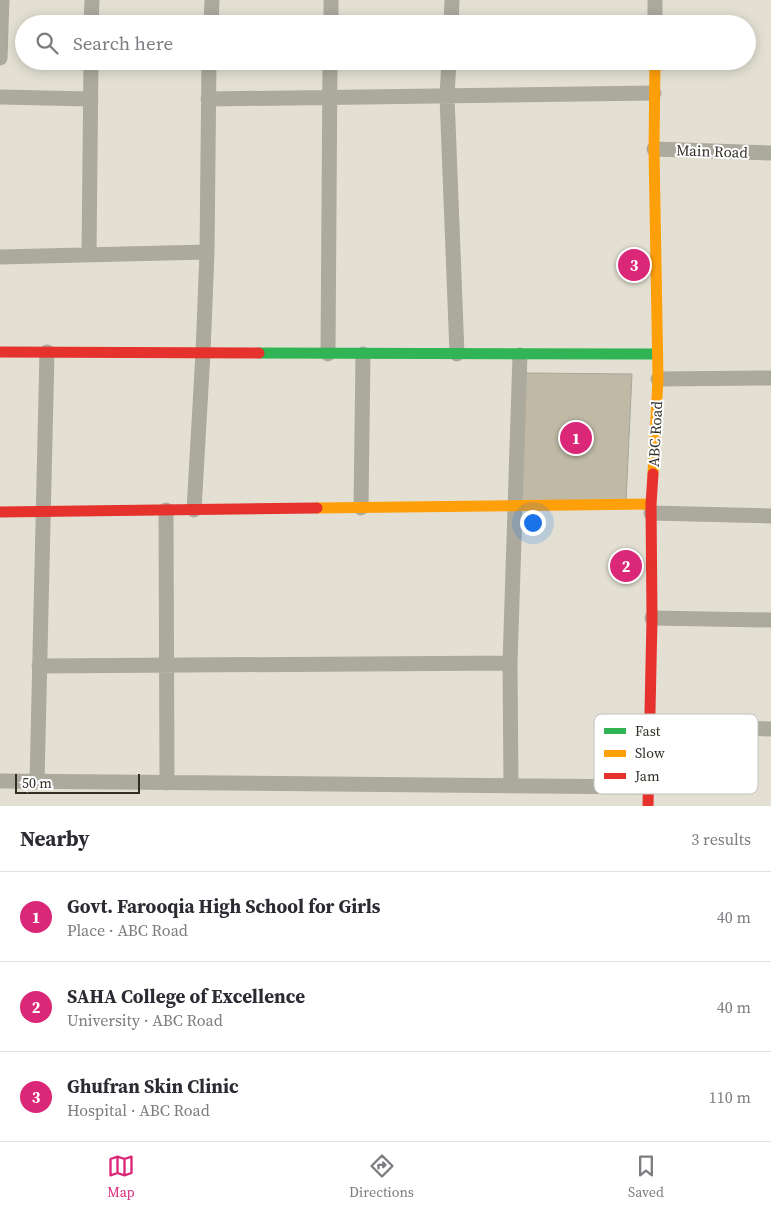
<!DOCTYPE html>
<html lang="en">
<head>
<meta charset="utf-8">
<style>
	body { margin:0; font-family:"Source Serif 4",serif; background:#f2f2f3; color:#2b2b33 }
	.scale { position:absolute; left:15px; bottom:12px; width:125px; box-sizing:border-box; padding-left:5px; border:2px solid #312e26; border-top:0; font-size:14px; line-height:18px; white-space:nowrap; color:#312e26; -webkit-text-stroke:4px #fff; paint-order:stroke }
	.you { position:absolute; left:532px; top:522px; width:18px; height:18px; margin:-12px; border:4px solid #fff; border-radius:50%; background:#1a73e8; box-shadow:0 0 0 8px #1a73e833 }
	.badge { display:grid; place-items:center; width:32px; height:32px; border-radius:50%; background:#db2777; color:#fff; font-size:16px; font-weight:700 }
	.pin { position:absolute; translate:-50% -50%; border:2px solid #fff; box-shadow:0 1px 5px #0006 }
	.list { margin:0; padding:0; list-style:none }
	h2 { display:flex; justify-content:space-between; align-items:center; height:65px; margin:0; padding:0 20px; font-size:21px }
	h2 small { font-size:16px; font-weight:400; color:#7c7c81 }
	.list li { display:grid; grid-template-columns:32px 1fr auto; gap:15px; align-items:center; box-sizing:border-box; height:90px; padding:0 20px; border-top:1px solid #e1e1e2 }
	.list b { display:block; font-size:19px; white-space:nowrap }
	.list p { margin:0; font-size:16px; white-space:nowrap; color:#7c7c81 }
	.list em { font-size:16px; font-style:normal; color:#7c7c81 }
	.icon { flex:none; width:28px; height:28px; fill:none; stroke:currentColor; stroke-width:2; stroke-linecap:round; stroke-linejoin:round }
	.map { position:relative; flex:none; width:771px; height:806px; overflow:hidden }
	.search { position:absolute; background:#fff; box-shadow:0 2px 12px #0003; left:15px; right:15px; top:15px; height:55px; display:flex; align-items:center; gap:12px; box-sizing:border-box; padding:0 18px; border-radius:28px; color:#7c7c81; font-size:19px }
	.sheet { height:335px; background:#fff }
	nav { display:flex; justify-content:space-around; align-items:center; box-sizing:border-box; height:70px; border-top:1px solid #e1e1e2; background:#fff; font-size:14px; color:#7c7c81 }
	nav a { display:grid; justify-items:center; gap:2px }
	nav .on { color:#db2777 }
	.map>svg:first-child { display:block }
</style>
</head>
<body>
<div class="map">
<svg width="771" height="806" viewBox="0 0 771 806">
	<rect width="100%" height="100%" fill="#e3e0d3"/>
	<path fill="#bfb9a6" stroke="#a7a59b" d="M525,373l107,1 -6,127 -106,1z"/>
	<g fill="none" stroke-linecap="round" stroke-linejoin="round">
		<path stroke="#aca99d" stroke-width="15" d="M91,24l1,-24
			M211,24l1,-24
			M331,24v-24
			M451,24l1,-24
			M655,24v-24
			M0,58l2,-58
			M449,61l-2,35 10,258
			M0,97l91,2
			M208,99l446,-6
			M654,149l117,4
			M89,255l2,-194
			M0,257l207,-5
			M328,354l2,-293
			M658,379l113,-1
			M361,508l2,-154
			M166,510l1,273
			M194,510l9,-157 4,-101 2,-191
			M651,513l120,3
			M652,618l119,2
			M39,666l471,-3
			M650,726l121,3
			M0,781l649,6
			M37,782l10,-430
			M511,786l-1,-123 10,-308"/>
		<path stroke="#30b455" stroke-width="11" d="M259,353l398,1"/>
		<path stroke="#ff9f0a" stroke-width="11" d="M653,474l5,-95 -4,-230 1,-88
			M317,508l334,-4"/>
		<path stroke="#e5322d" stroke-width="11" d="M0,352l259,1
			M0,512l317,-4
			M648,806l4,-188 -1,-114 2,-30"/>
	</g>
	<g text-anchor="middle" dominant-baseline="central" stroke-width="4" stroke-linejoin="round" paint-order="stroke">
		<g font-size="15" fill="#312e26" stroke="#fff">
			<text transform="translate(712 151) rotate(2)">Main Road</text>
			<text transform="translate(655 434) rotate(-87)">ABC Road</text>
		</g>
	</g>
	<rect x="594" y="714" width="164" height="80" rx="8" fill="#fff" stroke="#c1c0be" stroke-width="1"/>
	<rect x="604" y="728" width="22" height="6" fill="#30b455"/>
	<rect x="604" y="750" width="22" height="7" fill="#ff9f0a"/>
	<rect x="604" y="773" width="22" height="6" fill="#e5322d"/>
	<g font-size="14" fill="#312e26">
		<text x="635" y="736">Fast</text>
		<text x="635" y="758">Slow</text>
		<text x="635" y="781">Jam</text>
	</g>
</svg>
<div class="scale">50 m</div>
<div class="you"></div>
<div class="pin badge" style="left:576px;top:438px">1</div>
<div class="pin badge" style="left:626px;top:566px">2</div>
<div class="pin badge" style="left:634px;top:265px">3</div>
<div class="search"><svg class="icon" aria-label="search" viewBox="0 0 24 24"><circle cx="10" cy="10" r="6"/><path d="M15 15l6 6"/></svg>Search here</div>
</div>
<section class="sheet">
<h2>Nearby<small>3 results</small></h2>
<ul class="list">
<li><span class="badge">1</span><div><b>Govt. Farooqia High School for Girls</b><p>Place · ABC Road</p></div><em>40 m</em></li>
<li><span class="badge">2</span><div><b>SAHA College of Excellence</b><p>University · ABC Road</p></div><em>40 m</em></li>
<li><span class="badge">3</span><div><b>Ghufran Skin Clinic</b><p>Hospital · ABC Road</p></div><em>110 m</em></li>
</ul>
</section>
<nav>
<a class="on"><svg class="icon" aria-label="map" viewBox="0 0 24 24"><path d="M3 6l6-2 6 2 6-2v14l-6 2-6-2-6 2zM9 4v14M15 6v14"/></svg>Map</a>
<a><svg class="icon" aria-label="directions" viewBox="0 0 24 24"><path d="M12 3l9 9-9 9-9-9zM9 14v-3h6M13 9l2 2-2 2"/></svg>Directions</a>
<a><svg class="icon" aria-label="saved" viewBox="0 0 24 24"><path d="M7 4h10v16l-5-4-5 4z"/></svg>Saved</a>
</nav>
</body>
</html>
